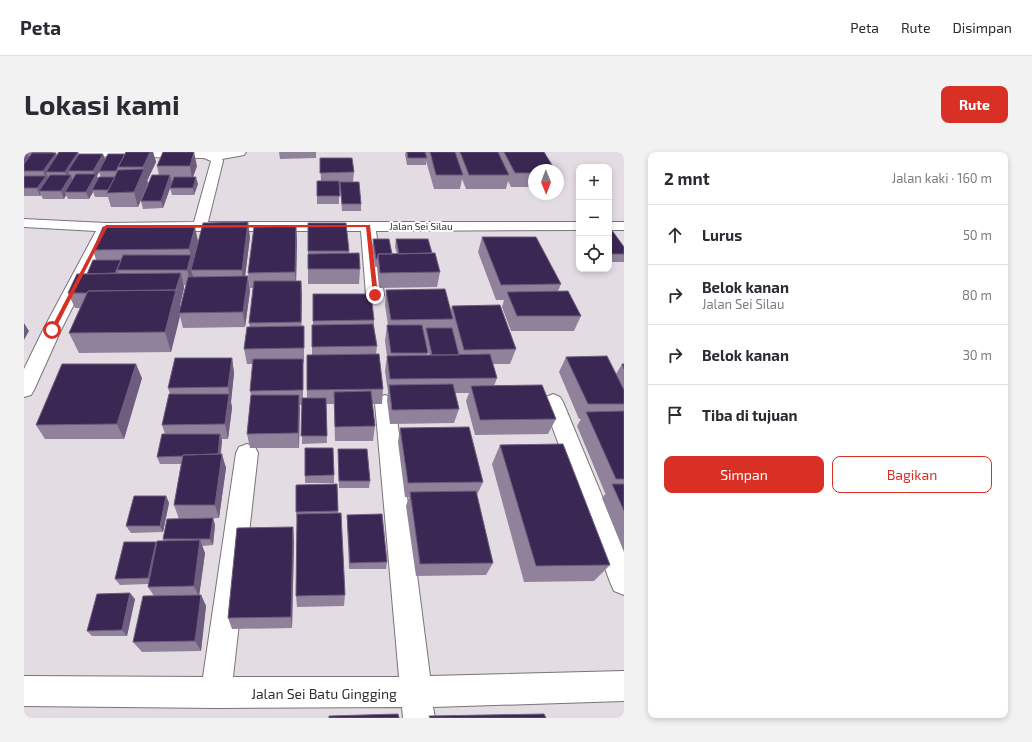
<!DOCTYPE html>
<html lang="id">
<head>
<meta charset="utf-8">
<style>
	body { margin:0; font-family:"Exo 2",sans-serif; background:#f2f2f3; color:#2b2b33 }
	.controls { position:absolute; right:12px; top:12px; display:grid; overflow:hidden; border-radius:8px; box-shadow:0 2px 6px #0003 }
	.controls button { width:36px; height:36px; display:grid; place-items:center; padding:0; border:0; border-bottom:1px solid #e1e1e2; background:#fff; color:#2b2b33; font:20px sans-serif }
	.compass { position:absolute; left:504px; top:12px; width:36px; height:36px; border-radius:50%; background:#fff; box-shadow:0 2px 6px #0003; rotate:179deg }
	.stop { position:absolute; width:12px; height:12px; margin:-9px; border:3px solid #d93025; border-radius:50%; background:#fff }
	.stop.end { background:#d93025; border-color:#fff; box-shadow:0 1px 4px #0008 }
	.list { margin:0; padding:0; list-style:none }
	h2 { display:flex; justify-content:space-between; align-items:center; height:52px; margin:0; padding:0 16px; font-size:17px }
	h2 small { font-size:13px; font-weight:400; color:#7c7c81 }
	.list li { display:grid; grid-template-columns:26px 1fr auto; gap:12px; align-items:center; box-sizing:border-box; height:60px; padding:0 16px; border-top:1px solid #e1e1e2 }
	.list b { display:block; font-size:15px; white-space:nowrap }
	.list p { margin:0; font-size:13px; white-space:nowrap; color:#7c7c81 }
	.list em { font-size:13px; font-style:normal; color:#7c7c81 }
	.actions { display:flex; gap:8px; padding:12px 16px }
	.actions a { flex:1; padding:9px 0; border:1px solid #d93025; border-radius:8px; text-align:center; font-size:14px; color:#d93025 }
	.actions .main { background:#d93025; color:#fff }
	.icon { flex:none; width:22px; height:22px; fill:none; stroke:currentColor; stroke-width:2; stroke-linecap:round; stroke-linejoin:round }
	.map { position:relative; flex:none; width:600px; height:566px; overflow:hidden; border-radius:8px }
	header { display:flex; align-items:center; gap:24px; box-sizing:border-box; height:56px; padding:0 20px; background:#fff; border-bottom:1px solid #e1e1e2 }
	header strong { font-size:19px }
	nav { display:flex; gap:22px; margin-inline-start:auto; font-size:14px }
	.intro { display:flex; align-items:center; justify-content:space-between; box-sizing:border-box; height:96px; padding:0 24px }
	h1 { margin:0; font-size:28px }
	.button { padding:10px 18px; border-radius:8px; background:#d93025; color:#fff; font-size:14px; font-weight:700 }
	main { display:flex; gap:24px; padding:0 24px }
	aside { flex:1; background:#fff; border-radius:8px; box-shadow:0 2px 6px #0003 }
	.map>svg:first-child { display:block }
</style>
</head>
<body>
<header>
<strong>Peta</strong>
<nav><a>Peta</a><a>Rute</a><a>Disimpan</a></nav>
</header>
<div class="intro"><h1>Lokasi kami</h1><a class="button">Rute</a></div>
<main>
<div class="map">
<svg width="600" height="566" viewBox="0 0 600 566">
	<rect width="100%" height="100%" fill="#e4dce3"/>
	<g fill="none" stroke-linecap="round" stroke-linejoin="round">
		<g stroke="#7a737a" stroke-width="2">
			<path id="street" d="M45,0h177l-2,3 -22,4 1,2 -15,61h371v8l-203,1 8,64 -3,4 -6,1 -6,-1 -3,-4 -5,-64h-250l-50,99 -27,60 -3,5 -7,2v-28l19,-39 53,-99 -72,-4v-8l82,4 88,-1 17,-61 -7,-3 -129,-2 -4,-1z
				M585,70h15v8h-15z
				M529,242l7,3 3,5 61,147v46l-10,-4 -4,-9 -67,-180 3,-5z
				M361,243l7,3 3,5 35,273 194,-5v30l-191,6 2,11h-32l-1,-11 -186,1 -192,-2v-30l179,1 33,-224 3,-6 8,-3 8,3 3,6 -25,224h166l-24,-274 3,-5z"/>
		</g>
		<use href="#street" fill="#fff" fill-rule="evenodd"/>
	</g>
	<path fill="#90829b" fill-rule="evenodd" d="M0,0h30l-1,1 4,3 21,-4 1,3 26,5 20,-6 1,-2h27l3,10 -9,19 1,2 -10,24h-27l-3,-10h-13l-2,-5 -4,7h-21l-2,-4 -2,4h-21l-2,-4 -1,1h-16zM75,20l2,5 -3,2 -1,-3z
		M255,0h37v6l-36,1z
		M382,0h49v1v-1h89l-10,18v17h-23l-3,-6 -2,8h-40l-4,-10 -2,10h-26l-8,-28v4h-19l-2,-11z
		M296,6l34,14 -1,10 8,22v7h-19l-2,-24h-1v17h-22v-23h4z
		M133,14h40l-4,11 5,7 -4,11h-22l-2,-7 -7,20 -20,1 -2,-8 18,-26z
		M272,74l1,15 -1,40h5l1,15 -1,30 3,15v22h-1v35h4v-43h5v-30h1v-31l61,26v5l3,21 -1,8 7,35 -1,15h-10l3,22 -2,15h-38l-1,-37h-8l1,39 -25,1v-39h-3v43h-49l-3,-14 4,-39 -1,-4 3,-27h-6l-3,-15 6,-22 -1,-4 4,-35h-3l-2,-15z
		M585,77l15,18v15h-15z
		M226,85l-5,39h3l2,15 -5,36 -62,1 -3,-12 -9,36 -92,1 -10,-20 11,-25h-5l-7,-15 19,-19 9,-14 -3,-10 105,-9 -5,22v1zM160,133h2l-6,22v-2l4,-17z
		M458,85l79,47 -3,7 23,25 -7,15h-63l-9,-24 2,-7h-8l-18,-48z
		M349,87l19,15h5l-2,-7 1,-8 36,14 8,19 -3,15 -58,1 -2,-21h-2l-3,-20z
		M284,99h41v2l11,16 -1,15h-51z
		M362,138l65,20 1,-4 64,43 -6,15h-17l4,14 -3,8 62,33 -8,15 -73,1 -9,-34 3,-8h-14l4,16 -5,14 -64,1 -3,-24 1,-8 -3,-21 2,-15 -2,-15 2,-16h1l-3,-20zM400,183h1l-1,1 5,19h-2l1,-2z
		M542,205l50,17 6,-10h2v188l-22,-54 4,-5h-1l-28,-67 4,-7h-2l-20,-47z
		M208,206l2,15 -3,29 1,6 -4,31h-6v2l-1,13 5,14 -7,50 -40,1 -5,-14 7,-41h-21l-3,-7 8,-23 -3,-9 8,-31 -2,-6z
		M118,226l-18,61h-79l-9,-14z
		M376,276l83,54 -6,13 16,68 -7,12 -70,1 -10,-70 3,-9h-4l-7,-55z
		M476,293l110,120 -16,16 -70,1 -32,-118z
		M314,297l32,32 -1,7h-30z
		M310,323v8h-29v-7z
		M313,332l1,29 7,82 -1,11 -47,1 -1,-11 1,-77 -1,-7z
		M142,344l3,7 -6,29 -32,1 -5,-7z
		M323,363l40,47 -1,7h-37l-2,-47z
		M189,366l2,7 -2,20 -11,1 3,7 -6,42h2l5,11 -5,45 -59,1 -9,-10 21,-46 -6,-9v-3l-28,1 -5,-6 41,-37 1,1 7,-2 -1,-2z
		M270,388l-2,88 -60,1 -4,-11z
		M111,447l-8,37h-35l-5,-5z"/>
	<path fill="#6e5d7e" d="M0,0h3l3,8 -6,9z
		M54,0l2,7 -12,12 2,4 -2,4 -3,-7z
		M126,0h3l3,10 -9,19 -4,-14z
		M170,0l3,14 -5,14 -2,-14z
		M32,1l3,7 -13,12 2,5 -1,1 2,5 -10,8 2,4 -1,1 -3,-8 8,-12 -2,-5z
		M79,2l3,7 -7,10v1l-2,4 2,5 -7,9 1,2 -4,7 -3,-7 9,-16 -2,-5z
		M120,17l4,14 -10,24 -4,-15z
		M47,23l2,8 -8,9 1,3 -2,4 -3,-8z
		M146,23l2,8 -9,25 -2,-7z
		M172,25l2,7 -4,11 -1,-7z
		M224,70l2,15 -6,48 -2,-15z
		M272,74l1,15 -1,46 -1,-15z
		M171,75l3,14 -5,22 1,7h-3l2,6 -2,9 -4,-15 4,-14 -2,-7z
		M97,108l2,8 -6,2 3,7 -5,-3z
		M157,121l3,15 -4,17 1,5 -2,3 1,3 -9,36 -6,-20z
		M224,124l2,15 -5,36 -2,-15z
		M277,129l1,15 -1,41z
		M0,171l5,8 -5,9z
		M208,206l2,15 -3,29 1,6 -4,31 -3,-15 4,-30 -1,-7z
		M112,212l6,14 -18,61 -7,-15z
		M275,243l1,15 -1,38 -1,-15z
		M196,282l2,7 -3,23 -2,-8z
		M198,302l4,14 -7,50 -4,-13z
		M142,344l3,7 -6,29 -3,-6z
		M189,366l2,7 -2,20 -3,-6z
		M269,375l1,13 -2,88 -1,-11z
		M176,388l5,13 -6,44 -5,-11z
		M132,390l3,7 -7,35 -4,-6z
		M106,441l5,6 -8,37 -5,-6z
		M177,443l5,11 -5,45 -6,-10z"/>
	<path fill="#3b2753" stroke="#6e5d7e" d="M35,0h19l-13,20h-19z
		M102,0h24l-7,15h-25z
		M139,0h31l-4,14h-33z
		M383,0h18l2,6h-19z
		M406,0h25l8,23h-27z
		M436,0h38l11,23h-40z
		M480,0h40l11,18h-21v3h-19z
		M8,1h24l-13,18h-19v-7z
		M55,2h24l-10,17h-25z
		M84,2h17l-9,17h-17z
		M296,6h32l2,14 -34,1z
		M120,17l-10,23 -27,1 11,-23z
		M52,22h20l-10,18h-21z
		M26,23h21l-10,16h-22z
		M128,23h18l-9,26h-20z
		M1,24h21l-9,12h-13v-11z
		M75,25h16l-7,13h-16z
		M150,25h22l-3,11h-23z
		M293,29h22l1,15h-23z
		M316,30h19l2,22h-19z
		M224,70l-6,48h-51l12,-47z
		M284,71h38l3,28h-41z
		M272,74l-1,46 -47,1 6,-46z
		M79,75h92l-6,22 -96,1z
		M585,77h2l13,18v7h-15z
		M458,85h54l25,47 -60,1z
		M349,87h16l3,15h-14l-1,5h-1z
		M372,87h32l4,14 -33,1z
		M335,101l1,16h-52v-15z
		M411,101l5,19 -60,1 -2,-19z
		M99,103h68l-4,15h-70z
		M69,108h28l-6,13 -28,1z
		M157,121l-6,19 1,-2 -88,1 -1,2h-19l9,-19z
		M224,124l-5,36 -64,1 9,-36z
		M230,129h47v41l-52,1z
		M421,137l8,30 -62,1 -5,-30z
		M152,138l-11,42 -96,1 19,-42z
		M544,139l13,25h-64l-10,-24z
		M289,142h58l3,26 -61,1z
		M476,153l16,44 -52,1 -12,-44z
		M349,172l4,22 -65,1v-22z
		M363,173h35l6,28h-37z
		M280,174v22l-60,1 3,-22z
		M402,176h26l7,27h-27z
		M355,202l4,35 -76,1v-35z
		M466,202l7,24 -107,1 -3,-23z
		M583,204l17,34v14h-36l-22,-47z
		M151,206h57l-4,29 -60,1z
		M229,207h50v31l-53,1z
		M38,212h74l-19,60 -81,1z
		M598,212h2v5z
		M429,232l6,25 -67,1 -3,-25z
		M518,233l14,34 -76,1 -9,-34z
		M347,239l4,35 -40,1 -1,-35z
		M145,242h60l-4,30 -63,1z
		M227,243h48l-1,38 -51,1z
		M278,246h24l1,38h-26z
		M600,259v68h-8l-30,-67z
		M445,275l14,55 -75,1 -8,-55z
		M138,282h58l-2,20 -35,1v1l-26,1z
		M539,292l47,121 -74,1 -36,-121z
		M281,296h28l1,27 -29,1z
		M314,297h29l3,32h-31z
		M198,302l-7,51h-41l9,-50z
		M313,332l1,27 -42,1v-27z
		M588,332h12v27z
		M452,339l17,72 -73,1 -10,-72z
		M110,344h32l-6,30h-34z
		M317,361l4,82 -49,1 1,-82z
		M358,362l5,48 -37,1 -3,-48z
		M189,366l-3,21h-47l4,-20z
		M269,375l-2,90 -63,1 9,-90z
		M176,388l-6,46 -46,1 9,-46z
		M100,390h32l-8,36 -33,1z
		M106,441l-8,37 -35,1 10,-37z
		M177,443l-6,46 -62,1 10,-46z
		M374,562l1,4h-70v-2z
		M520,562l2,4h-116l-1,-2z"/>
	<path fill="#d93025" d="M82,73h264l8,70 -3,2 -2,-2 -7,-68 -259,1 -52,102 -4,1 -1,-1 54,-103z"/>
	<g text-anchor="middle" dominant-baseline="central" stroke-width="4" stroke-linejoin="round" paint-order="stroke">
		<g font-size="10" fill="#333033" stroke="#fff">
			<text x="397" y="74">Jalan Sei Silau</text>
		</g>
		<g font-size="14" fill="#333033" stroke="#fff">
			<text x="300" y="541">Jalan Sei Batu Gingging</text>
		</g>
	</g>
</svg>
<div class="controls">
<button>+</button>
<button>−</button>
<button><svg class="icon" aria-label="locate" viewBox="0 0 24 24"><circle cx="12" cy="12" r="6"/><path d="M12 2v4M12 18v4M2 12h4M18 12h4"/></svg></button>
</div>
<svg class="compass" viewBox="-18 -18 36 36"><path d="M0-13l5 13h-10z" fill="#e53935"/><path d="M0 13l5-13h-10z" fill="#7c7c81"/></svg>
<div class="stop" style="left:28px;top:178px"></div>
<div class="stop end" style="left:351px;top:143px"></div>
</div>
<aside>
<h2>2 mnt<small>Jalan kaki · 160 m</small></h2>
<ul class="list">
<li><svg class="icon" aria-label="ahead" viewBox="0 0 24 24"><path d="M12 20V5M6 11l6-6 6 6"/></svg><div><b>Lurus</b></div><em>50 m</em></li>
<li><svg class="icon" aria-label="right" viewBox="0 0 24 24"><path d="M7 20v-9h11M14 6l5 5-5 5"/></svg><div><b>Belok kanan</b><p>Jalan Sei Silau</p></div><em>80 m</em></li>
<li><svg class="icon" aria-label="right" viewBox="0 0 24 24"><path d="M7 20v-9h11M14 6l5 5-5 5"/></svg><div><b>Belok kanan</b></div><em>30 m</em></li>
<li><svg class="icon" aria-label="arrive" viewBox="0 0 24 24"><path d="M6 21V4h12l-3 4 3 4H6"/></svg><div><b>Tiba di tujuan</b></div></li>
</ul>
<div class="actions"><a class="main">Simpan</a><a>Bagikan</a></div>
</aside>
</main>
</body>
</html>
